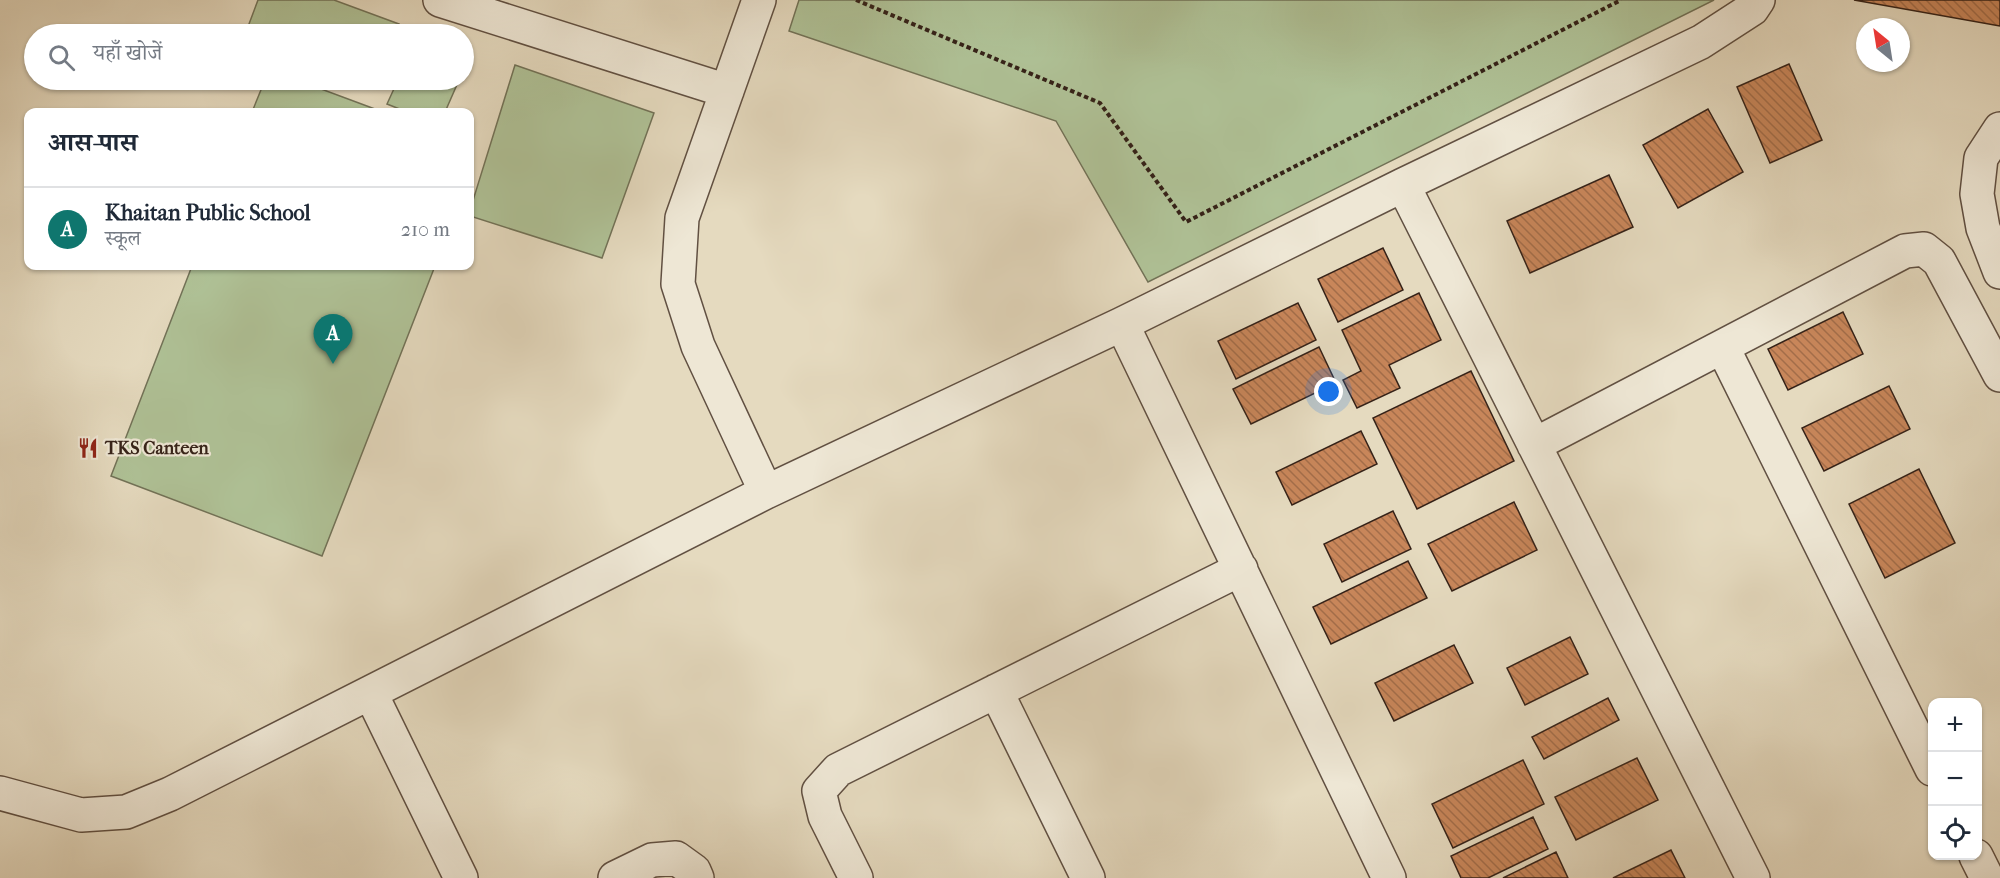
<!DOCTYPE html>
<html lang="hi">
<head>
<meta charset="utf-8">
<style>
	body { margin:0; font-family:"IM FELL French Canon","Noto Serif Devanagari",serif; background:#f2f2f3; color:#1f2937 }
	.controls { position:absolute; right:18px; bottom:18px; display:grid; overflow:hidden; border-radius:12px; box-shadow:0 2px 4px #0004 }
	.controls button { width:54px; height:54px; display:grid; place-items:center; padding:0; border:0; border-bottom:2px solid #e0e1e3; background:#fff; color:#1f2937; font:30px sans-serif }
	.compass { position:absolute; left:1856px; top:18px; width:54px; height:54px; border-radius:50%; background:#fff; box-shadow:0 2px 4px #0004; rotate:330deg }
	.you { position:absolute; left:1329px; top:392px; width:21px; height:21px; margin:-15px; border:4px solid #fff; border-radius:50%; background:#1a73e8; box-shadow:0 0 0 9px #1a73e833 }
	.badge { display:grid; place-items:center; width:39px; height:39px; border-radius:50%; background:#0f766e; color:#fff; font-size:20px; font-weight:700 }
	.pin { position:absolute; translate:-50% -50px; filter:drop-shadow(0 2px 3px #0008) }
	.pin::after { content:''; position:absolute; top:32px; width:21px; height:18px; background:inherit; clip-path:polygon(0 0,100% 0,50% 100%) }
	.list { margin:0; padding:0; list-style:none }
	h2 { display:flex; justify-content:space-between; align-items:center; height:78px; margin:0; padding:0 24px; font-size:26px }
	h2 small { font-size:20px; font-weight:400; color:#747a83 }
	.list li { display:grid; grid-template-columns:39px 1fr auto; gap:18px; align-items:center; box-sizing:border-box; height:84px; padding:0 24px; border-top:2px solid #e0e1e3 }
	.list b { display:block; font-size:22px; white-space:nowrap }
	.list p { margin:0; font-size:20px; white-space:nowrap; color:#747a83 }
	.list em { font-size:20px; font-style:normal; color:#747a83 }
	.icon { flex:none; width:33px; height:33px; fill:none; stroke:currentColor; stroke-width:2; stroke-linecap:round; stroke-linejoin:round }
	.map { position:relative; flex:none; width:2000px; height:878px; overflow:hidden }
	.search { position:absolute; background:#fff; box-shadow:0 2px 4px #0004; left:24px; top:24px; width:450px; height:66px; display:flex; align-items:center; gap:15px; box-sizing:border-box; padding:0 21px; border-radius:33px; color:#747a83; font-size:22px }
	.panel { position:absolute; background:#fff; box-shadow:0 2px 4px #0004; left:24px; top:108px; width:450px; height:162px; border-radius:12px }
	.map>svg:first-child { display:block }
</style>
</head>
<body>
<div class="map">
<svg width="2000" height="878" viewBox="0 0 2000 878">
	<defs>
		<pattern id="building-back-hatch" width="6" height="6" patternUnits="userSpaceOnUse" patternTransform="scale(1.5)"><rect width="6" height="6" fill="#c8865a"/><path d="M-1 5l2 2M0 0l6 6M5-1l2 2" fill="none" stroke="#a36d49"/></pattern>
	</defs>
	<rect width="100%" height="100%" fill="#e5dabf"/>
	<filter id="stains"><feTurbulence type="fractalNoise" baseFrequency=".00333" numOctaves="4"/><feColorMatrix values="0 0 0 0 .2 0 0 0 0 .09 0 0 0 0 .02 0 0 0 .5 -.17"/></filter>
	<radialGradient id="worn" r=".72"><stop offset=".6" stop-color="#630" stop-opacity="0"/><stop offset="1" stop-color="#630" stop-opacity=".3"/></radialGradient>
	<path fill="#afc196" stroke="#727257" stroke-width="1.5" d="M258,0h76l65,24 -4,10h-142l-7,-2z
		M799,0h915l-566,282 -92,-161 -267,-90z
		M515,65l139,48 -52,145 -132,-42v-6z
		M265,80h32l86,32h-131z
		M398,80h61l-14,32h-38l-20,-8z
		M192,266h243l-113,290 -211,-80z"/>
	<path fill="url(#building-back-hatch)" stroke="#352218" stroke-width="1.5" d="M1854,0h146v26z
		M1789,64l33,76 -52,23 -33,-76z
		M1708,109l35,63 -65,36 -35,-63z
		M1609,175l24,52 -103,46 -23,-52z
		M1383,248l20,42 -65,32 -20,-43z
		M1419,293l22,47 -52,25 11,23 -43,20 -14,-28 18,-9 -19,-41z
		M1298,303l18,37 -80,39 -18,-38z
		M1843,312l20,42 -75,36 -20,-41z
		M1319,347l17,36 -85,41 -18,-35z
		M1471,371l43,90 -97,48 -44,-91z
		M1889,386l21,43 -86,42 -22,-43z
		M1361,431l16,33 -85,41 -16,-33z
		M1919,469l36,74 -70,35 -36,-74z
		M1514,502l23,48 -85,41 -24,-47z
		M1393,511l18,38 -69,33 -18,-38z
		M1408,561l19,37 -96,46 -18,-37z
		M1570,637l18,37 -63,31 -18,-37z
		M1454,645l19,38 -79,38 -19,-38z
		M1608,698l11,22 -75,39 -12,-22z
		M1637,758l21,42 -82,40 -21,-43z
		M1523,760l21,44 -91,44 -21,-44z
		M1533,817l15,32 -60,29h-27l-10,-22z
		M1671,850l14,28h-72z
		M1556,852l12,26h-65z"/>
	<g fill="none" stroke-linecap="round" stroke-linejoin="round">
		<g stroke="#615042" stroke-width="36">
			<path id="minor" d="M440,0l287,91
				M759,0l-77,218 -4,66 20,62 68,146
				M2000,129l-19,29 -4,36 6,34 17,44
				M1403,185l350,693
				M1122,324l267,554
				M1723,348l209,421
				M1534,445l371,-194 19,-2 15,12 61,114
				M996,691l92,187
				M371,694l90,184
				M0,793l81,22 45,-3 44,-18 596,-302 356,-168 281,-139 298,-143 51,-33 6,-9
				M1976,856l11,22
				M615,878l37,-18 24,-2 18,13 3,7
				M856,878l-31,-62 -6,-25 19,-21 403,-201"/>
		</g>
		<path stroke="#352218" stroke-width="4" stroke-dasharray="4.5 3" stroke-linecap="butt" d="M856,0l244,103 86,119 435,-222"/>
		<use href="#minor" stroke="#eee7d5" stroke-width="33"/>
	</g>
	<defs>
		<g id="restaurant-bare" transform="scale(1.62)"><path d="M-5-6h1v4h1v-4h1v4h1v-4h1v5L-1.5 .5V6h-2V.5L-5-1ZM5-6V6H3V1.5H1.5Q1.5-4 5-6Z" fill="#8f2418" stroke="#eee7d5" stroke-width="2.5" paint-order="stroke"/></g>
	</defs>
	<g fill-rule="evenodd">
		<use href="#restaurant-bare" x="88" y="448"/>
	</g>
	<g text-anchor="middle" dominant-baseline="central" stroke-width="4.5" stroke-linejoin="round" paint-order="stroke">
		<g font-size="18" font-weight="bold" fill="#352218" stroke="#eee7d5" text-anchor="start">
			<text x="105" y="448">TKS Canteen</text>
		</g>
	</g>
	<rect width="100%" height="100%" filter="url(#stains)"/>
	<rect width="100%" height="100%" fill="url(#worn)"/>
</svg>
<div class="controls">
<button>+</button>
<button>−</button>
<button><svg class="icon" aria-label="locate" viewBox="0 0 24 24"><circle cx="12" cy="12" r="6"/><path d="M12 2v4M12 18v4M2 12h4M18 12h4"/></svg></button>
</div>
<svg class="compass" viewBox="-18 -18 36 36"><path d="M0-13l5 13h-10z" fill="#e53935"/><path d="M0 13l5-13h-10z" fill="#747a83"/></svg>
<div class="you"></div>
<div class="pin badge" style="left:333px;top:364px">A</div>
<div class="search"><svg class="icon" aria-label="search" viewBox="0 0 24 24"><circle cx="10" cy="10" r="6"/><path d="M15 15l6 6"/></svg>यहाँ खोजें</div>
<section class="panel">
<h2>आस-पास<small></small></h2>
<ul class="list">
<li><span class="badge">A</span><div><b>Khaitan Public School</b><p>स्कूल</p></div><em>210 m</em></li>
</ul>
</section>
</div>
</body>
</html>
